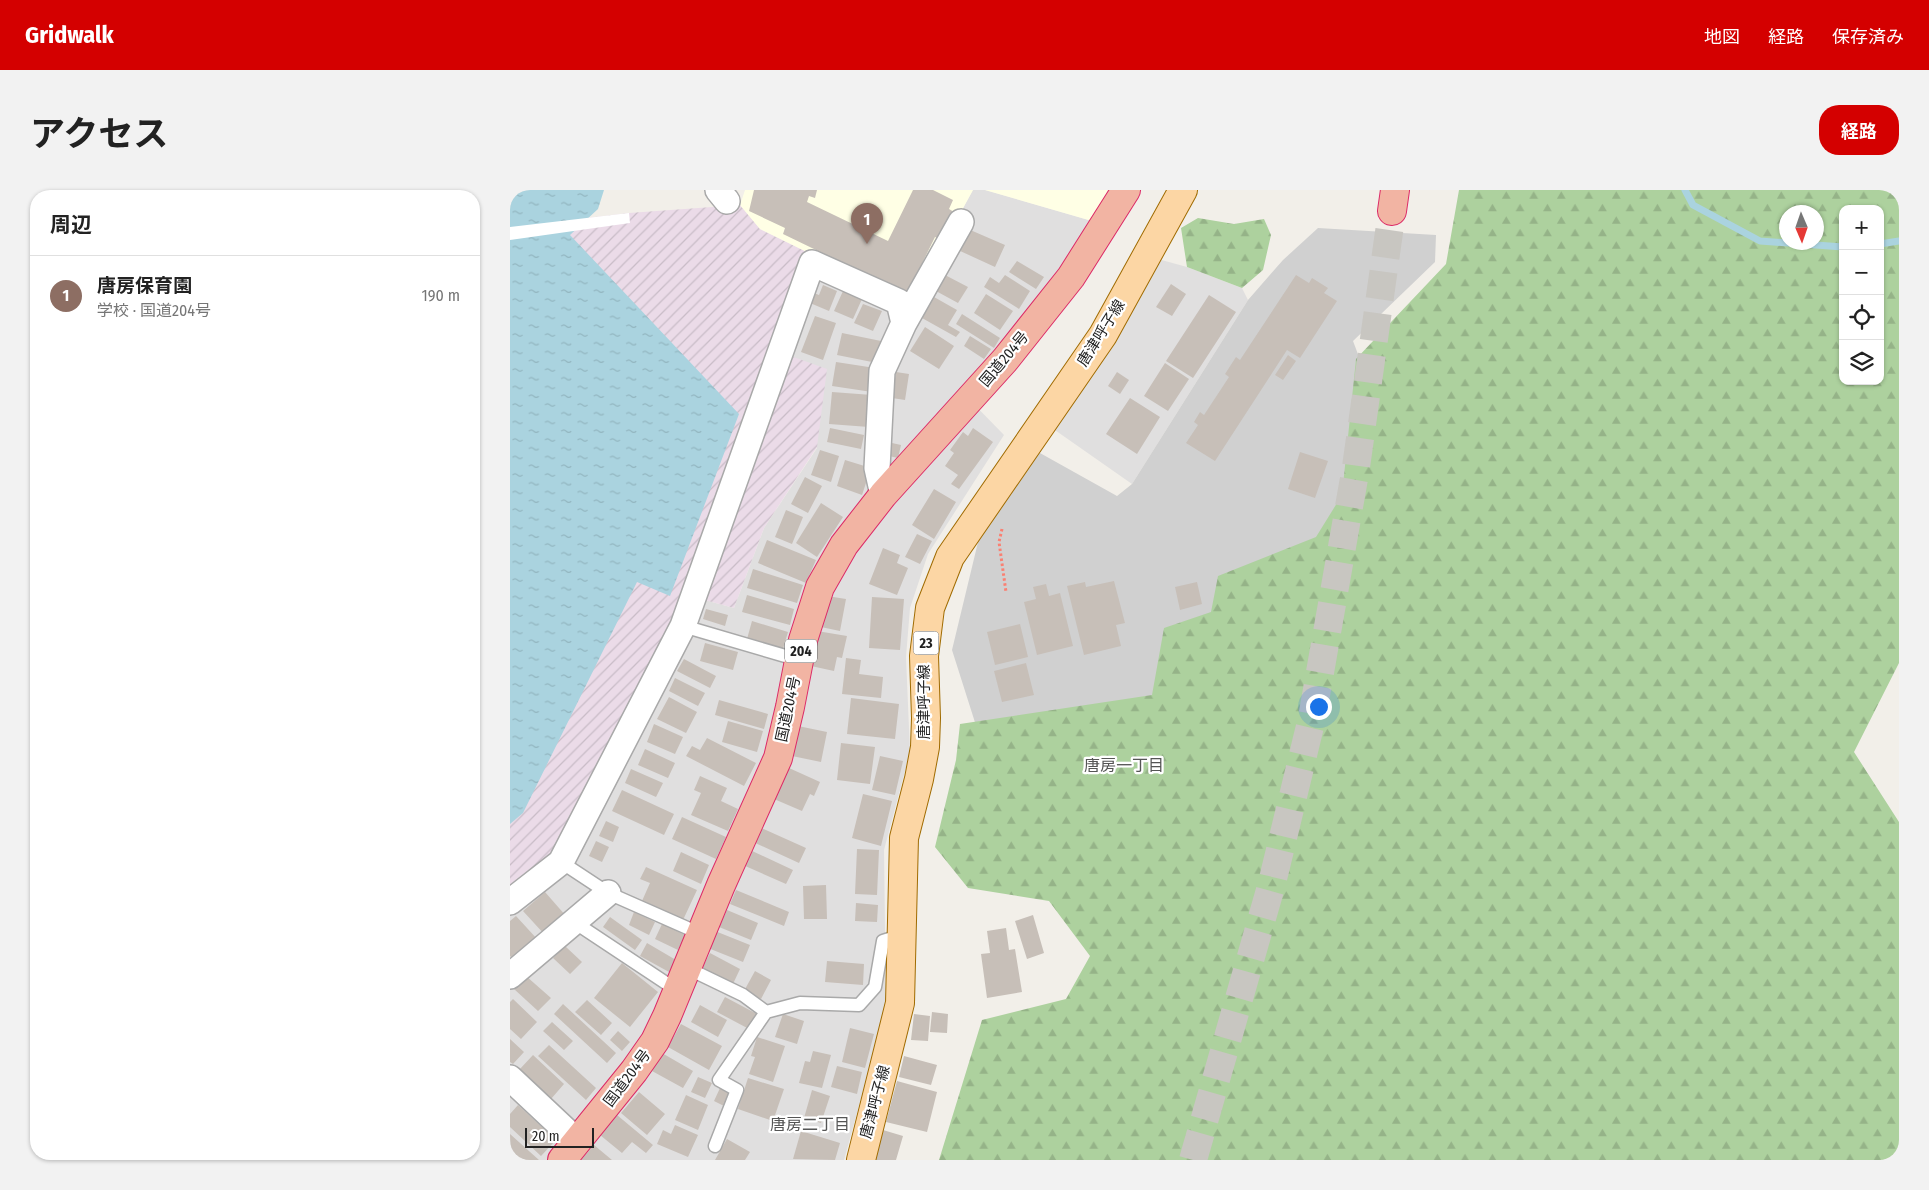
<!DOCTYPE html>
<html lang="ja">
<head>
<meta charset="utf-8">
<style>
	body { margin:0; font-family:"Fira Sans Condensed","Noto Sans JP",sans-serif; background:#f2f2f2; color:#222 }
	.controls { position:absolute; right:15px; top:15px; display:grid; overflow:hidden; border-radius:10px; box-shadow:0 1px 4px #0004 }
	.controls button { width:45px; height:45px; display:grid; place-items:center; padding:0; border:0; border-bottom:1px solid #e0e0e0; background:#fff; color:#222; font:25px sans-serif }
	.compass { position:absolute; left:1269px; top:15px; width:45px; height:45px; border-radius:50%; background:#fff; box-shadow:0 1px 4px #0004; rotate:178deg }
	.scale { position:absolute; left:15px; bottom:12px; width:69px; box-sizing:border-box; padding-left:5px; border:2px solid #222; border-top:0; font-size:14px; line-height:18px; white-space:nowrap; color:#222; -webkit-text-stroke:4px #fff; paint-order:stroke }
	.you { position:absolute; left:808px; top:516px; width:18px; height:18px; margin:-12px; border:4px solid #fff; border-radius:50%; background:#1a73e8; box-shadow:0 0 0 8px #1a73e833 }
	.badge { display:grid; place-items:center; width:32px; height:32px; border-radius:50%; background:#d40000; color:#fff; font-size:16px; font-weight:700 }
	.pin { position:absolute; translate:-50% -41px; filter:drop-shadow(0 1px 2px #0008) }
	.pin::after { content:''; position:absolute; top:26px; width:18px; height:15px; background:inherit; clip-path:polygon(0 0,100% 0,50% 100%) }
	.list { margin:0; padding:0; list-style:none }
	h2 { display:flex; justify-content:space-between; align-items:center; height:65px; margin:0; padding:0 20px; font-size:21px }
	h2 small { font-size:16px; font-weight:400; color:#767676 }
	.list li { display:grid; grid-template-columns:32px 1fr auto; gap:15px; align-items:center; box-sizing:border-box; height:80px; padding:0 20px; border-top:1px solid #e0e0e0 }
	.list b { display:block; font-size:19px; white-space:nowrap }
	.list p { margin:0; font-size:16px; white-space:nowrap; color:#767676 }
	.list em { font-size:16px; font-style:normal; color:#767676 }
	.icon { flex:none; width:28px; height:28px; fill:none; stroke:currentColor; stroke-width:2; stroke-linecap:round; stroke-linejoin:round }
	.map { position:relative; flex:none; width:1389px; height:970px; overflow:hidden; border-radius:20px }
	header { display:flex; align-items:center; gap:30px; box-sizing:border-box; height:70px; padding:0 25px; background:#d40000; color:#fff }
	header strong { font-size:24px }
	nav { display:flex; gap:28px; margin-inline-start:auto; font-size:18px }
	.intro { display:flex; align-items:center; justify-content:space-between; box-sizing:border-box; height:120px; padding:0 30px }
	h1 { margin:0; font-size:35px }
	.button { padding:12px 22px; border-radius:20px; background:#d40000; color:#fff; font-size:18px; font-weight:700 }
	main { display:flex; gap:30px; padding:0 30px }
	aside { flex:1; background:#fff; border-radius:20px; box-shadow:0 1px 4px #0004 }
	.map>svg:first-child { display:block }
</style>
</head>
<body>
<header>
<strong>Gridwalk</strong>
<nav><a>地図</a><a>経路</a><a>保存済み</a></nav>
</header>
<div class="intro"><h1>アクセス</h1><a class="button">経路</a></div>
<main>
<aside>
<h2>周辺<small></small></h2>
<ul class="list">
<li><span class="badge" style="background:#8d6e63">1</span><div><b>唐房保育園</b><p>学校 · 国道204号</p></div><em>190 m</em></li>
</ul>
</aside>
<div class="map">
<svg width="1389" height="970" viewBox="0 0 1389 970">
	<defs>
		<pattern id="industrial-furrows" width="10" height="10" patternUnits="userSpaceOnUse" patternTransform="scale(1.25)"><rect width="10" height="10" fill="#ebdbe8"/><path d="M-1 1l2-2M0 10L10 0M9 11l2-2" fill="none" stroke="#c9bcc7"/></pattern>
		<pattern id="forest-firs" width="22" height="20" patternUnits="userSpaceOnUse" patternTransform="scale(1.25)"><rect width="22" height="20" fill="#add19e"/><path d="M5 1l3.5 6h-7zM16 11l3.5 6h-7z" fill="#95b388"/></pattern>
		<pattern id="water-ripples" width="26" height="14" patternUnits="userSpaceOnUse" patternTransform="scale(1.25)"><rect width="26" height="14" fill="#aad3df"/><path d="M2 4q2-2 4 0t4 0M15 11q2-2 4 0t4 0" fill="none" stroke="#92b5bf"/></pattern>
	</defs>
	<rect width="100%" height="100%" fill="#f2efe9"/>
	<path fill="#e0dfdf" d="M463,0h12l107,31 -39,62 -91,109 42,43 -76,119 -18,54 -4,49 4,95 -26,98 2,158 -42,152h-334v-248l55,-47 44,-68 92,-198 33,9 30,-80 53,-80 -29,-93 33,-96 90,44z
		M648,69l29,8 55,21 6,12 -116,184 -80,-56z"/>
	<path fill="url(#industrial-furrows)" d="M230,15l20,24 61,30 -33,96 39,14 -10,78 -53,81 -30,80 -33,-9 -92,198 -44,68 -55,47v-685l119,-14z"/>
	<path fill="#ffffe5" d="M235,0h228l-62,113 -151,-74 -20,-24z
		M475,0h123l-16,31z"/>
	<path fill="#d0d0d0" d="M808,38l118,7 -1,27 -82,79 28,74 -19,129 -187,173 -196,18 -27,-85 27,-112 52,-90 86,48 15,-12 116,-184 35,-40z"/>
	<path fill="url(#forest-firs)" fill-rule="evenodd" d="M949,0h440v473l-45,89 45,70v338h-960l43,-140 84,-21 24,-43 -41,-55 -81,-13 -33,-41 21,-87 4,-36 192,-29 12,-67 47,-16 7,-36 98,-39 26,-42 14,-136 90,-95zM1333,19h37v172h-37zM1306,22v30h-30v-30z
		M688,28l36,6 30,-5 7,16 -8,35 -21,18 -55,-21 -6,-39z"/>
	<path fill="url(#water-ripples)" d="M0,0h94l-6,19 -28,26 169,179 -69,182 -33,-14 -114,231 -13,11z"/>
	<path fill="#fff" d="M119,23l1,10 -120,17v-13z"/>
	<g fill="none" stroke-linecap="round" stroke-linejoin="round">
		<path stroke="#aad3df" stroke-width="7" d="M1175,0l8,15 67,36 83,6
			M1370,54l19,-3"/>
	</g>
	<path fill="#c7bfb8" d="M244,0h63l-2,8 -6,-2 -2,6 81,39 25,-51h20l20,10 -4,9 5,3 -13,28 -6,-3 -28,57 -124,-60 2,-6 -36,-17z
		M458,39l37,16 -10,22 -37,-17z
		M507,71l27,16 -8,12 -27,-17z
		M435,85l23,12 -10,16 -22,-12z
		M495,85l25,16 -11,18 -35,-22 6,-10 9,6z
		M786,85l13,8 3,-5 16,10 -4,5 13,8 -37,57 -13,-8 -72,111 -29,-18 12,-18 -4,-3 6,-10 4,3 25,-38 -4,-3 11,-17 4,3z
		M661,94l15,10 -14,22 -16,-9z
		M313,95l14,6 -8,20 -19,-8 4,-10 5,2z
		M333,101l19,8 -9,20 -19,-8z
		M476,104l27,17 -13,19 -26,-17z
		M699,105l27,17 -43,66 -27,-17z
		M424,107l23,13 -9,15 12,7 -4,5 -34,-19z
		M353,114l19,7 -9,20 -19,-8z
		M452,124l38,24 -6,10 -38,-24z
		M305,126l21,7 -13,37 -22,-8z
		M415,137l29,19 -15,23 -29,-18z
		M332,143l39,8 -4,22 -40,-8z
		M460,146l21,13 -7,10 -20,-13z
		M778,165l8,6 -13,19 -8,-5z
		M326,172l39,6 -3,24 -40,-6z
		M655,173l24,16 -21,32 -24,-15z
		M386,182l13,2 -4,26 -13,-2z
		M607,182l12,8 -9,14 -12,-8z
		M322,202l40,3 -3,32 -40,-3z
		M620,208l30,19 -23,37 -31,-20z
		M320,238l34,7 -3,14 -34,-7z
		M463,238l20,14 -34,47 -8,-5 7,-9 -13,-9 9,-13 -4,-3 13,-18 5,4z
		M382,253l9,2 -3,13 -9,-2z
		M310,260l19,6 -8,26 -20,-7z
		M790,262l28,9 -13,37 -27,-9z
		M335,270l26,8 -9,27 -25,-9z
		M295,287l17,9 -14,27 -17,-9z
		M424,299l22,13 -22,37 -22,-14z
		M311,313l22,14 -26,40 -21,-14z
		M276,320l17,7 -11,27 -17,-7z
		M407,344l15,7 -12,23 -15,-7z
		M257,350l49,20 -10,23 -48,-20z
		M373,358l17,7 -3,8 11,5 -11,27 -28,-11z
		M243,379l50,16 -6,18 -50,-15z
		M604,391l11,42 -9,2 5,21 -37,9 -17,-69 18,-4 1,5z
		M687,392l5,22 -22,6 -5,-23z
		M536,394l3,12 11,-3 13,53 -36,9 -13,-53 12,-3 -3,-12z
		M237,405l47,14 -4,16 -48,-13z
		M317,406l19,3 -6,32 -19,-4z
		M362,407l32,2 -4,51 -31,-2z
		M196,419l22,6 -3,11 -22,-7z
		M242,431l36,11 -5,17 -36,-10z
		M510,434l8,33 -33,8 -8,-33z
		M307,441l30,5 -5,22 -5,-1 -3,14 -23,-5z
		M195,453l33,9 -5,18 -33,-9z
		M336,468l15,2 -2,14 24,3 -2,21 -39,-4z
		M174,469l32,17 -6,12 -33,-17z
		M516,473l8,32 -32,7 -8,-31z
		M165,488l30,15 -7,13 -29,-15z
		M159,507l28,15 -11,21 -29,-14z
		M341,508l48,6 -4,35 -48,-5z
		M209,510l49,14 -4,15 -49,-14z
		M218,531l35,10 -6,21 -35,-10z
		M144,534l29,13 -8,17 -28,-12z
		M288,536l29,6 -6,30 -29,-6z
		M197,548l49,25 -12,23 -58,-30 6,-10 8,4z
		M331,553l34,4 -5,37 -33,-4z
		M135,559l30,14 -7,15 -30,-13z
		M370,566l23,5 -8,34 -23,-5z
		M279,578l31,14 -6,14 -4,-2 -8,17 -28,-12z
		M121,579l32,14 -7,14 -31,-14z
		M190,586l27,12 -6,13 17,8 -10,22 -37,-16 10,-22 -7,-3z
		M112,600l52,24 -10,21 -52,-24z
		M353,604l29,7 -11,45 -29,-8z
		M172,627l44,20 -10,22 -44,-20z
		M96,631l13,6 -6,15 -14,-6z
		M249,637l47,21 -7,15 -46,-21z
		M86,651l13,6 -7,15 -13,-6z
		M347,659l22,1 -2,45 -22,-1z
		M240,660l43,20 -7,14 -43,-19z
		M171,662l28,13 -8,19 -28,-13z
		M136,677l51,23 -14,30 -41,-19 8,-18 -10,-4z
		M316,695l1,34h-23l-1,-33z
		M226,700l53,22 -5,14 -54,-22z
		M35,702l21,24 -21,19 -22,-24z
		M346,713l22,2 -1,17 -22,-1z
		M217,720l31,13 -7,17 -32,-13z
		M124,722l21,10 -6,13 -20,-10z
		M523,725l11,38 -17,6 -12,-38z
		M6,726l22,24 -23,21 -5,-5v-35z
		M100,727l32,23 -7,10 -32,-23z
		M152,734l23,11 -7,15 -23,-11z
		M496,738l3,22 6,-1 7,43 -35,6 -6,-44 9,-1 -3,-22z
		M205,741l35,14 -7,17 -35,-14z
		M137,753l29,17 -7,12 -29,-16z
		M55,756l17,16 -12,12 -17,-16z
		M200,763l30,16 -8,17 -31,-16z
		M317,771l37,3 -1,21 -38,-3z
		M112,773l36,29 -28,35 -36,-29z
		M245,781l16,9 -10,19 -17,-8z
		M16,786l25,22 -13,13 -24,-22z
		M215,807l32,17 -8,15 -32,-17z
		M3,809l24,23 -16,17 -11,-10v-27z
		M77,810l25,23 -11,12 -26,-23z
		M53,814l53,49 -9,10 -53,-49z
		M190,815l27,15 -9,17 -27,-15z
		M422,822l16,2 -1,19 -17,-1z
		M273,824l21,7 -7,23 -22,-7z
		M404,824l16,2 -2,25 -17,-1z
		M42,832l21,19 -9,9 -21,-19z
		M171,834l41,22 -13,24 -41,-23z
		M340,838l24,6 -9,34 -23,-6z
		M108,841l12,11 -8,9 -12,-11z
		M247,847l28,9 -12,36 -24,-8 6,-17 -4,-1z
		M0,849l14,13 -11,12 -3,-2z
		M39,855l47,43 -10,12 -48,-44z
		M303,861l18,4 -9,33 -23,-5 6,-22 5,1z
		M152,863l31,18 -10,17 -31,-17z
		M23,865l31,29 -13,15 -32,-29z
		M394,866l33,9 -6,20 -32,-8z
		M327,876l25,6 -5,22 -26,-7z
		M188,887l14,6 -7,15 -14,-6z
		M238,888l36,11 -11,32 -35,-12z
		M387,891l40,11 -10,40 -41,-10z
		M210,898l10,4 -6,14 -10,-5z
		M302,900l18,6 -9,27 -17,-5z
		M129,902l26,22 -18,21 -26,-22z
		M176,905l22,10 -10,25 -23,-10z
		M8,915l38,35 -15,16 -31,-29v-13z
		M107,925l36,30 -7,8 -14,-11 -10,11 -22,-18z
		M165,935l23,10 -10,22 -31,-13 6,-14 8,4z
		M373,940l20,6 -7,24h-21z
		M291,941l39,12 -5,17 -42,-1z
		M0,944l29,26h-28z
		M217,949l23,13 -5,8h-30z
		M84,955l18,15h-31z"/>
	<g fill="none" stroke-linecap="round" stroke-linejoin="round">
		<path stroke="#c8c6c1" stroke-width="28" stroke-dasharray="28 14" stroke-linecap="butt" d="M683,970l79,-277 40,-165 44,-251 36,-256"/>
		<g stroke="#a9a9a9" stroke-width="15">
			<path id="service" d="M173,436l116,34
				M51,672l47,31 93,41
				M64,732l104,69
				M177,778l56,27 23,17 -47,68 18,10 -22,56
				M256,822l34,-9 59,2 16,-18 8,-46 19,-6"/>
		</g>
		<g stroke="#a9a9a9" stroke-width="28">
			<path id="minor" d="M208,0l9,11
				M373,305l-6,-27 5,-97 22,-48 57,-101
				M0,712l51,-40 122,-236 129,-363 87,39 5,21
				M0,786l98,-83
				M0,888l67,63"/>
		</g>
		<g stroke="#a06b00" stroke-width="30">
			<path id="primary" d="M351,970l39,-157 4,-165 15,-59 6,-32 1,-29 -2,-62 6,-48 20,-51 153,-222 80,-145"/>
		</g>
		<g stroke="#dc2a67" stroke-width="30">
			<path id="trunk" d="M882,21l3,-21
				M52,970l72,-89 21,-30 12,-25 54,-131 57,-127 12,-51 13,-67 17,-53 24,-42 39,-50 122,-135 66,-83 55,-87"/>
		</g>
		<path stroke="#fa8072" stroke-width="3" stroke-dasharray="2.5 2.5" stroke-linecap="butt" d="M492,339l-3,13 7,50"/>
		<use href="#service" stroke="#fff" stroke-width="12"/>
		<use href="#minor" stroke="#fff" stroke-width="25"/>
		<use href="#primary" stroke="#fcd6a4" stroke-width="28"/>
		<use href="#trunk" stroke="#f2b4a3" stroke-width="28"/>
	</g>
	<g text-anchor="middle" dominant-baseline="central" stroke-width="4.5" stroke-linejoin="round" paint-order="stroke">
		<g fill="#fff" stroke="#646464" stroke-width="1">
			<rect x="403.5" y="441.5" width="25" height="23" rx="4"/>
			<rect x="275" y="449.5" width="32" height="23" rx="4"/>
		</g>
		<g font-size="14" font-weight="bold" fill="#222">
			<text x="416" y="453">23</text>
			<text x="291" y="461">204</text>
		</g>
		<g font-size="15" fill="#222" stroke="#fff">
			<text transform="translate(591 143) rotate(-58)">唐津呼子線</text>
			<text transform="translate(494 169) rotate(-50)">国道204号</text>
			<text transform="translate(414 512) rotate(-90)">唐津呼子線</text>
			<text transform="translate(278 519) rotate(-78)">国道204号</text>
			<text transform="translate(117 888) rotate(-53)">国道204号</text>
			<text transform="translate(365 912) rotate(-75)">唐津呼子線</text>
		</g>
		<g font-size="16" fill="#555" stroke="#fff">
			<text x="614" y="575">唐房一丁目</text>
			<text x="300" y="934">唐房二丁目</text>
		</g>
	</g>
</svg>
<div class="controls">
<button>+</button>
<button>−</button>
<button><svg class="icon" aria-label="locate" viewBox="0 0 24 24"><circle cx="12" cy="12" r="6"/><path d="M12 2v4M12 18v4M2 12h4M18 12h4"/></svg></button>
<button><svg class="icon" aria-label="layers" viewBox="0 0 24 24"><path d="M12 4l9 5-9 5-9-5zM3 14l9 5 9-5"/></svg></button>
</div>
<svg class="compass" viewBox="-18 -18 36 36"><path d="M0-13l5 13h-10z" fill="#e53935"/><path d="M0 13l5-13h-10z" fill="#767676"/></svg>
<div class="scale">20 m</div>
<div class="you"></div>
<div class="pin badge" style="left:357px;top:54px;background:#8d6e63">1</div>
</div>
</main>
</body>
</html>
